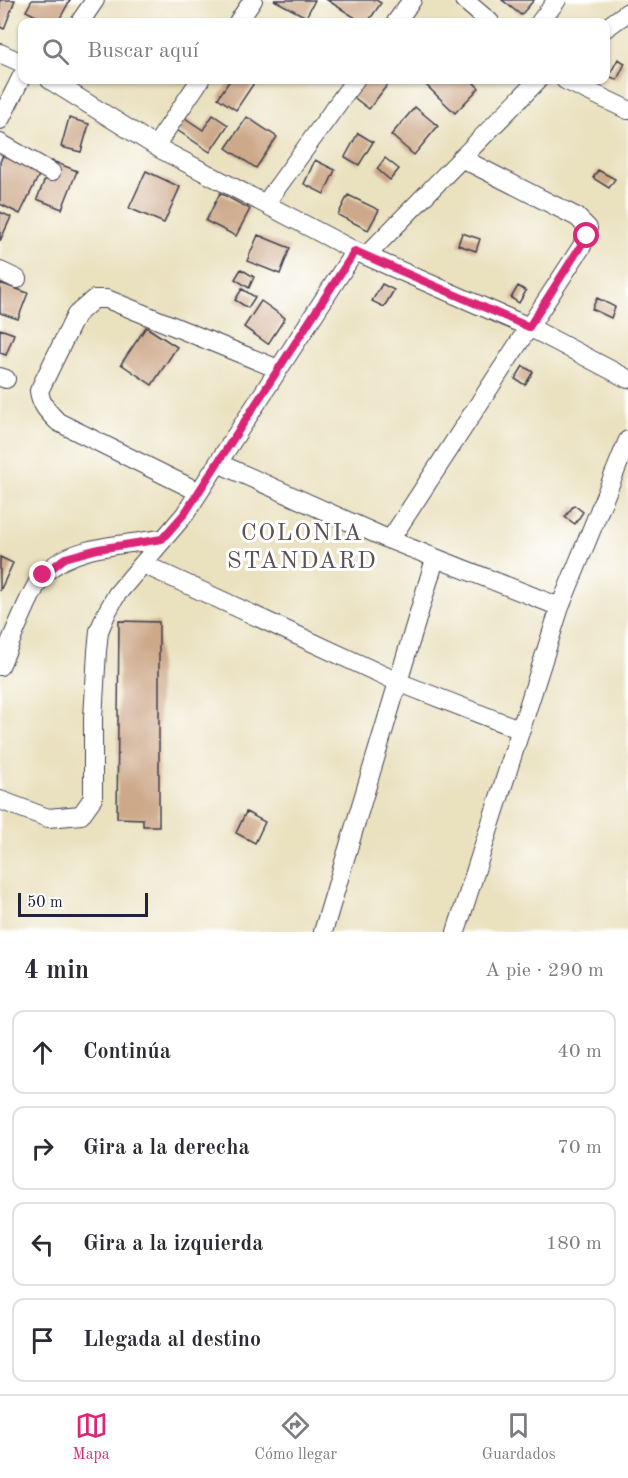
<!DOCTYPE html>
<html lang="es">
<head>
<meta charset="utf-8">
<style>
	body { margin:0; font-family:"Old Standard TT",serif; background:#f2f2f3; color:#2b2b33 }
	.scale { position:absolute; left:18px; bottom:15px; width:130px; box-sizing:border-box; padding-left:6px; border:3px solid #22223b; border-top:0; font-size:16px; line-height:21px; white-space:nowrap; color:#22223b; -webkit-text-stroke:4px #fff; paint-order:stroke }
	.stop { position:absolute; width:18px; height:18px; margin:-14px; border:4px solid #db2777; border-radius:50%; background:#fff }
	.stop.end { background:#db2777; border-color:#fff; box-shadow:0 2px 6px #0008 }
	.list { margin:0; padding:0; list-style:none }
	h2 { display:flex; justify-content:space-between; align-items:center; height:78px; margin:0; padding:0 24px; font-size:26px }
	h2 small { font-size:20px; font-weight:400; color:#7c7c81 }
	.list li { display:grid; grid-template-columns:39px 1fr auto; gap:18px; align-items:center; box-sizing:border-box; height:84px; margin:0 12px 12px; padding:0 12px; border:2px solid #e1e1e2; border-radius:12px }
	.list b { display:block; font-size:22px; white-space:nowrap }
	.list em { font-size:20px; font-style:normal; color:#7c7c81 }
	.icon { flex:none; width:33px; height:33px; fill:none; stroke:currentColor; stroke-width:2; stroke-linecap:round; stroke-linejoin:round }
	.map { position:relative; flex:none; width:628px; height:932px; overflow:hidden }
	.search { position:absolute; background:#fff; box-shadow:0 2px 4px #0004; left:18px; right:18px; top:18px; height:66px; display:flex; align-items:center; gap:15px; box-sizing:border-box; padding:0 21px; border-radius:12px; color:#7c7c81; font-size:22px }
	.sheet { height:462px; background:#fff }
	nav { display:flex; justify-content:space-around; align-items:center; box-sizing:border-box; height:84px; border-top:2px solid #e1e1e2; background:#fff; font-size:16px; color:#7c7c81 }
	nav a { display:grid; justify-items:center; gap:3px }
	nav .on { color:#db2777 }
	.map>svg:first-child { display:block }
</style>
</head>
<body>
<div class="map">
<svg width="628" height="932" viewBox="0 0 628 932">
	<rect width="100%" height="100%" fill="#fff"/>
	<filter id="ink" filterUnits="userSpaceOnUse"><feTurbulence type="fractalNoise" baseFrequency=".0167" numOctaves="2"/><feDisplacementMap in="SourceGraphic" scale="12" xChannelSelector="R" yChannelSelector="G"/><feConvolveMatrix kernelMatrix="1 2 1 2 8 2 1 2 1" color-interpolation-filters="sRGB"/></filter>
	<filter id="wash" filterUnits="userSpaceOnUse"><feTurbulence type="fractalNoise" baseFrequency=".008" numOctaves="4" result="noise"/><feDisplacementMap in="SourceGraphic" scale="24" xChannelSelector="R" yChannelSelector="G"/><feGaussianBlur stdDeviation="1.35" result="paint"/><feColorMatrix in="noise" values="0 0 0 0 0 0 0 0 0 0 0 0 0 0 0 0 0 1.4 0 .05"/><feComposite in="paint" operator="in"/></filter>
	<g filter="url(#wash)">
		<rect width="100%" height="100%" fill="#eae1bf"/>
		<g id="blocks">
			<path fill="#cda889" d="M0,0h15l-11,29 -4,-2z
				M32,0h38l-12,22h-10l-22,-11z
				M274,0h41l-9,17z
				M327,0h49l5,3 -13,19h-6z
				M502,0h32l-13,15z
				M618,59l7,4 -8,17 -8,-4z
				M230,80h26l-20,30 -18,-12z
				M363,80h28l-22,29 -18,-14z
				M430,80h41l8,8 -24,25 -30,-29z
				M415,107l23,19 -24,29 -23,-20z
				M179,114l24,16 10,-15 15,10 -18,27 -39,-26z
				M247,117l30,20 -21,31 -30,-20z
				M69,118l20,6 -8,28 -20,-5z
				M358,133l15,9 -14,23 -14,-8z
				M3,155l37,18 -20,41 -20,-10v-42z
				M385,158l14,11 -9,11 -13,-11z
				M315,160l20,10 -11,24 -20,-10z
				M52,161l25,10 -15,38 -25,-10z
				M598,170l17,9 -6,9 -16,-10z
				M146,171l34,16 -16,36 -35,-15z
				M220,193l30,16 -14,27 -30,-15z
				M348,195l31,15 -11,20 -30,-15z
				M0,212l11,5 -11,24z
				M462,233l18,6 -4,12 -18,-6z
				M258,235l32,13 -10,26 -33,-13z
				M241,269l13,8 -5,11 -14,-9z
				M0,283l28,10 -10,26 -18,-6z
				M382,284l12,6 -10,17 -12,-6z
				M518,286l8,5 -7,12 -8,-5z
				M242,289l13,8 -7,11 -13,-8z
				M597,298l18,9 -4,11 -19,-9z
				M261,301l24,17 -17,26 -24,-17z
				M146,327l31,20 -25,38 -31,-21z
				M0,329l14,5 -8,21 -6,-2z
				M523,366l10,6 -8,13 -10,-6z
				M574,505l9,7 -8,12 -10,-7z
				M0,557l13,6 -13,28z
				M119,621l40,1v204h-16v-7l-26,-1z
				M246,812l19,10 -10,21 -19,-10z"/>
		</g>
	</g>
	<g filter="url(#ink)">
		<use href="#blocks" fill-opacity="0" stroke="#403f4f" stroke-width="1.5"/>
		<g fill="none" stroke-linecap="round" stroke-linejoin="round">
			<g stroke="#403f4f" stroke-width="20">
				<path id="street" d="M464,0l26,22
					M80,22l15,-22
					M238,22l15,-22
					M396,22l16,-22
					M540,22l17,-22
					M606,28l22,-16
					M0,53l22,10
					M50,80l112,70 193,101 174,76 99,52
					M565,80l63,30
					M0,120l22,-44
					M0,143l51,29
					M156,145l44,-65
					M265,204l90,-124
					M366,256l172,-176
					M0,271l17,8
					M0,377l6,2
					M218,463l172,77
					M199,492l-141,-70c-10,-10 -17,-17 -19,-31l37,-76 18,-16h13l171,70
					M143,564l255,118 123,48
					M560,607l68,-167
					M0,666c9,-19 32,-80 44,-92 28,-29 80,-29 118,-35
					M0,800l48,18 33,-3 12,-17v-80l4,-67 2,-20 8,-19 10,-18 68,-80 170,-263
					M323,932l112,-373
					M456,932l104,-325 -170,-67 192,-294 6,-18 -11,-11 -116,-59"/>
			</g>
			<use href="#street" stroke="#fff" stroke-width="18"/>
		</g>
	</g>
	<g fill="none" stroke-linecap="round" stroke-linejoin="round" filter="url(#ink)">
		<path stroke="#db2777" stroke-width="8" d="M43,575l22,-17 33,-9 64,-10 23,-26 170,-262 174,76 58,-91"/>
	</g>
	<g text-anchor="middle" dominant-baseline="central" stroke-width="6" stroke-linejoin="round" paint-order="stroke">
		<g font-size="24" letter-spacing="1.5" fill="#5e5156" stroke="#fff">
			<text x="302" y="534">COLONIA<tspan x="302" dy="28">STANDARD</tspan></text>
		</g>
	</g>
</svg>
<div class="scale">50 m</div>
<div class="stop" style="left:587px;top:236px"></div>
<div class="stop end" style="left:43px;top:575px"></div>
<div class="search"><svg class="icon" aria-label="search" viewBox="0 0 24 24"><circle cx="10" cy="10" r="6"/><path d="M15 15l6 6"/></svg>Buscar aquí</div>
</div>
<section class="sheet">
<h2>4 min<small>A pie · 290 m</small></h2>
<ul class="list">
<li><svg class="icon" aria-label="ahead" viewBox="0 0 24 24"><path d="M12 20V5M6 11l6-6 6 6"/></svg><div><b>Continúa</b></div><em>40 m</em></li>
<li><svg class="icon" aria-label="right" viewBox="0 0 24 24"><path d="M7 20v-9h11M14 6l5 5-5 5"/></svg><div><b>Gira a la derecha</b></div><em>70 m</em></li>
<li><svg class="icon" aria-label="left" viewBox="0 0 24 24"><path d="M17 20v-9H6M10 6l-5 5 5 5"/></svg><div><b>Gira a la izquierda</b></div><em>180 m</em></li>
<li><svg class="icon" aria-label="arrive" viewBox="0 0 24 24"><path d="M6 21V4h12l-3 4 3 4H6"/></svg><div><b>Llegada al destino</b></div></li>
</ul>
</section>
<nav>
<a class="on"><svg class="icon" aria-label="map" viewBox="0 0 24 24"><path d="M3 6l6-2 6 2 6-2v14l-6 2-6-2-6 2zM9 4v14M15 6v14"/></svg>Mapa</a>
<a><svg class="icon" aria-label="directions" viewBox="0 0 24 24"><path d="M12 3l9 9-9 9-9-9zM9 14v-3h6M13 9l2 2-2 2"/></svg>Cómo llegar</a>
<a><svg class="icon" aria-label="saved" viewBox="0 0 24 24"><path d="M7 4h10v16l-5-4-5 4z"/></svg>Guardados</a>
</nav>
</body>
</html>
